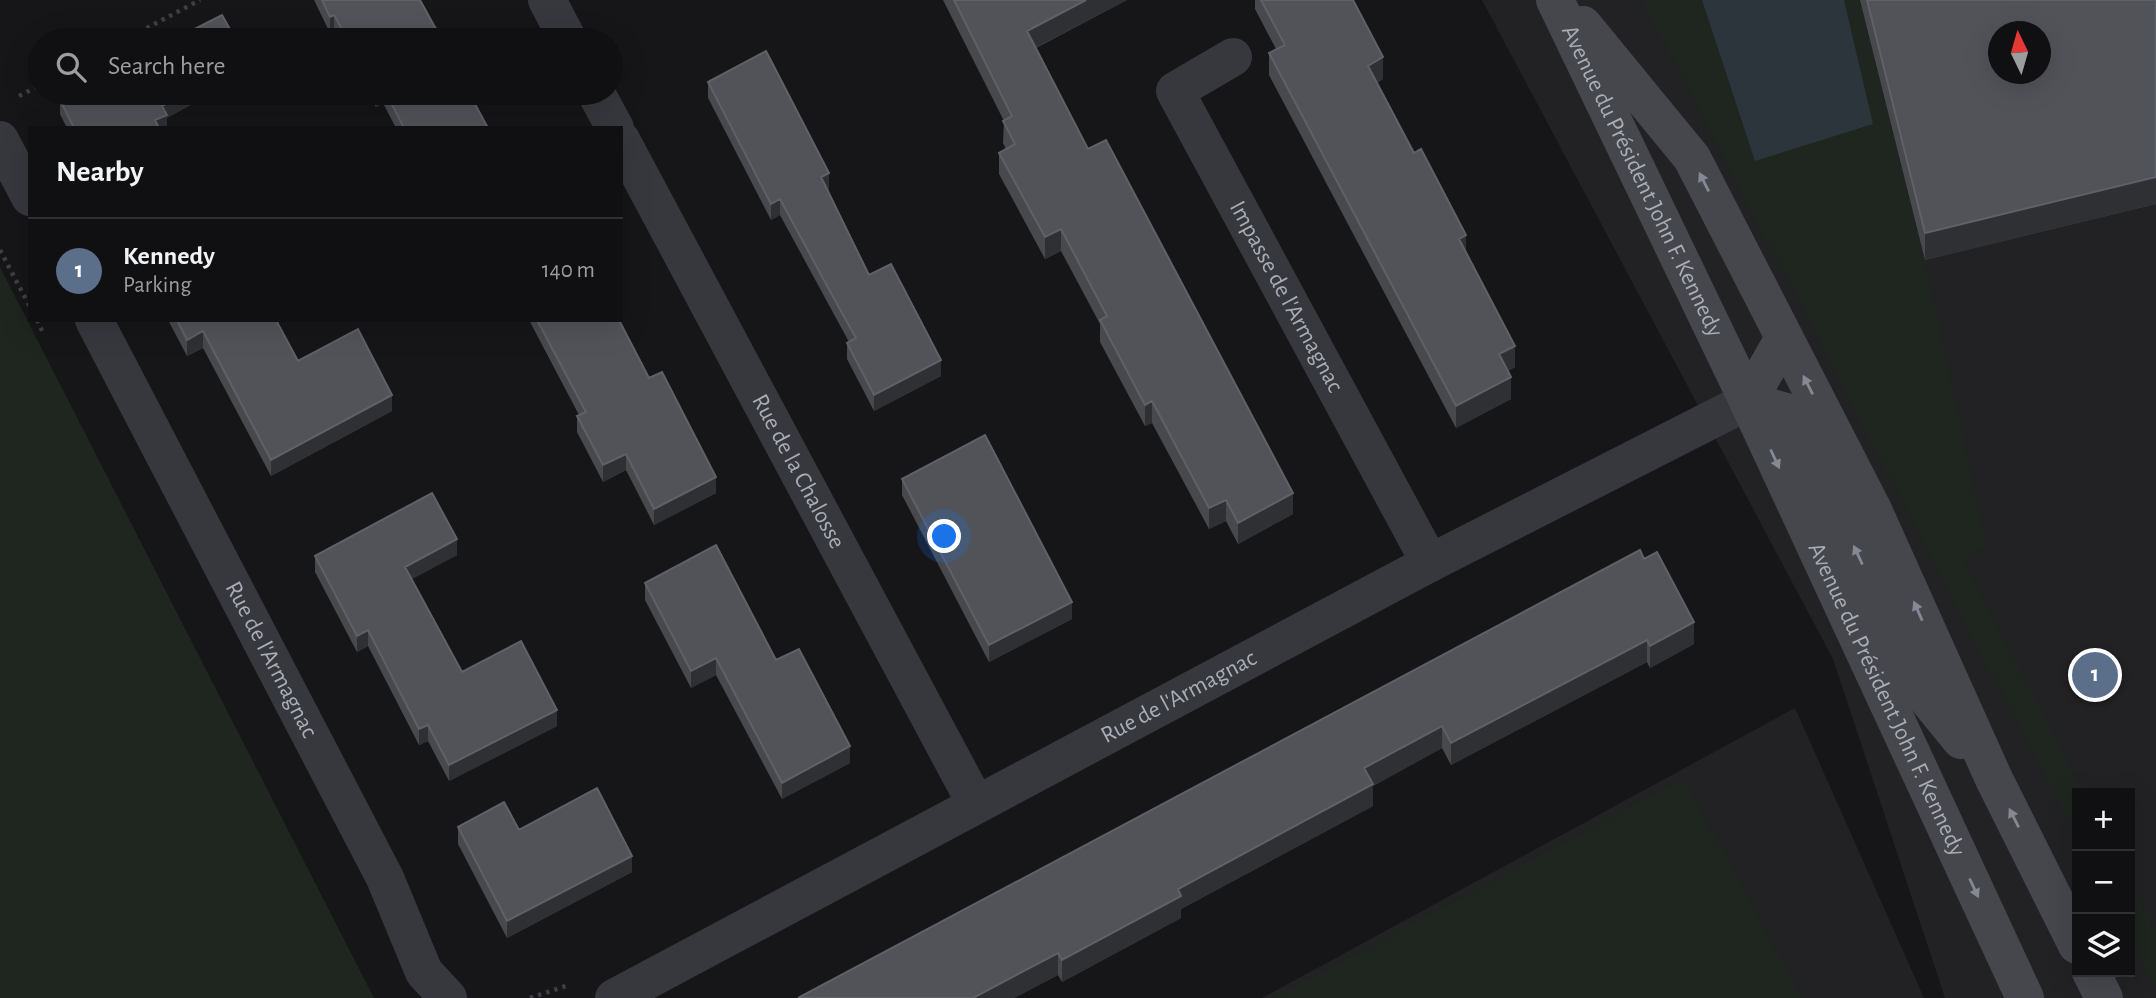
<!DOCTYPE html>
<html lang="en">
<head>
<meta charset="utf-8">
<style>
	body { margin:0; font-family:"Alegreya Sans",sans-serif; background:#1e1e20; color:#f1f3f6 }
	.controls { position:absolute; right:21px; bottom:21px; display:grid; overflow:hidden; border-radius:0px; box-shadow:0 7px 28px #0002 }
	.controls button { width:63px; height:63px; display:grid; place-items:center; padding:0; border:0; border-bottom:2px solid #303032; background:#101012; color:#f1f3f6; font:35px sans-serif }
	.compass { position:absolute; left:1988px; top:21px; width:63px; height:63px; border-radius:50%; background:#101012; box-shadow:0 7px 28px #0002; rotate:355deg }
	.you { position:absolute; left:945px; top:537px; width:24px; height:24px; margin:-18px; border:5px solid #fff; border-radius:50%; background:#1a73e8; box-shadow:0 0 0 10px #1a73e833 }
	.badge { display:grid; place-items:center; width:46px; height:46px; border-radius:50%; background:#f2b134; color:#fff; font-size:23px; font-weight:700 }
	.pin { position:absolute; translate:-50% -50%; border:4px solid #fff; box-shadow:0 2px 7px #0006 }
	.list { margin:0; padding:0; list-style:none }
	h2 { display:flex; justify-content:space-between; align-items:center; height:91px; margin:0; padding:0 28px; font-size:30px }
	h2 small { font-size:23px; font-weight:400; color:#9c9d9f }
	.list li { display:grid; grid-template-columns:46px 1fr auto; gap:21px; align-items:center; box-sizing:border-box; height:105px; padding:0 28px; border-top:2px solid #303032 }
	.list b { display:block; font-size:26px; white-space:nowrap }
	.list p { margin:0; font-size:23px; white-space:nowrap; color:#9c9d9f }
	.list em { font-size:23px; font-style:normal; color:#9c9d9f }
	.icon { flex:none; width:38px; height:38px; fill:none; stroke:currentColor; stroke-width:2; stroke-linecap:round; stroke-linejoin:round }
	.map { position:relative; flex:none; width:2156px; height:998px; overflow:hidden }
	.search { position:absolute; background:#101012; box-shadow:0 7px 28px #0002; left:28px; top:28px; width:595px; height:77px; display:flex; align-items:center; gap:18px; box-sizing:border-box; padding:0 24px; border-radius:38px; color:#9c9d9f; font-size:26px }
	.panel { position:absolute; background:#101012; box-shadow:0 7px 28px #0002; left:28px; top:126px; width:595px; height:196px; border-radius:0px }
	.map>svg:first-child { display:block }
</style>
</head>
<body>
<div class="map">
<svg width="2156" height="998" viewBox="0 0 2156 998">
	<rect width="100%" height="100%" fill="#161618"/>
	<path fill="#222225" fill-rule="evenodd" d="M1482,0h674v998h-211l-112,-339zM1998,32h42v42h-42zM2077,793h53v179h-53z
		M1795,708l129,290h-662z"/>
	<path fill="#1e261f" d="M1642,0h218l65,260 62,286 -24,14 121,233h-7v45z
		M0,267l374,731h-374z
		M1684,778l118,220h-528z
		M2130,882l26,50v57l-26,-50z"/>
	<path fill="#2c353c" d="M1702,0h142l29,124 -118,37z"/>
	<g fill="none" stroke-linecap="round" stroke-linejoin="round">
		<path stroke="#3d3f44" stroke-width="4.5" stroke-dasharray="3.5 5" stroke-linecap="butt" d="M124,40l76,-40
			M19,96l21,-11
			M0,250l30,57
			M37,320l7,15
			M530,998l36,-12"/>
		<g stroke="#37383d" stroke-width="38">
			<path d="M547,0l21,40"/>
			<path id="s1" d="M1233,57l-58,34 255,472"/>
			<path d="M596,93l19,35"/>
			<path d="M0,140l30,57"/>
			<path id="s2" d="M621,140l355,664"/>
			<path id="s3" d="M94,320l291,558 39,94 24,26"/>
			<path id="s4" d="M614,998l816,-435 318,-162"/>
		</g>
		<g stroke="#45474d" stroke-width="38">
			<path id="s5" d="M1555,0l193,401 277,597"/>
			<path d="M1583,25l109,133 181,352 121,269 83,166"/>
			<path d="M1784,338l-36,63 38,11 65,129 74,155 36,44"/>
			<path d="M2091,972l13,26"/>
		</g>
	</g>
	<path fill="#47494d" d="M314,0h106l22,40h-103l-5,-9 -4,2z
		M943,0h184l-91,48 52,101 205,365 -55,30 -12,-23 -17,8 -57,-106 -7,3 -45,-84v-18l-39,-73 -16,8 -46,-85v-21l7,-4 -3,-6 1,-22z
		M1255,0h98l30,79 -6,4 89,170 49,114 -7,4 3,28 -55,29 -187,-353v-22l7,-4 -21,-40z
		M1860,0h296v204l-231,56z
		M708,82l121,107 -2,1 42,85 72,101 -67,35 -27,-52v-16l2,-1 -69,-127 -9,5 -63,-122z
		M74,93h138l-45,25v10h-100l-7,-14v-14z
		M368,93h101l19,35h-92l-13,-25 -7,4z
		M168,320h108l22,41 94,50 -121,65 -68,-128 -16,8z
		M529,320h90l30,58 67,115 -62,32 -28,-55 -23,12 -26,-50v-16l2,-1z
		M902,479l170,140 -83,43 -87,-167z
		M457,555l-46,24 51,93 95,54 -108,55 -21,-40 -9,4 -51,-99 -11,6 -42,-80v-16z
		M1644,559l50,85 -44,24 -3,-6 -196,103 -9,-17 -69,38v20l-192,103v9l-119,64 -4,-7 -44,23h-216z
		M645,583l131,77 74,103 -68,36 -66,-124 -25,13 -46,-88z
		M458,827l61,3 113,42 -125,66 -49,-94z"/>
	<path fill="#2f3033" d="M1086,0h41l-100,52v-21z
		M334,15v16l-4,2v-16z
		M1383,57v22l-15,9v-22z
		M186,93h26l-45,25v10h-12v-8l7,-14z
		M376,93h7v10l-7,4z
		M829,173v16l-8,5v-17z
		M2156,177v27l-231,56v-27z
		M780,199v16l-9,5v-16z
		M1061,229v22l-16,8v-22z
		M1466,235v21l-7,-17z
		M203,331v17l-16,8v-16z
		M1515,346v21l-16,9v-22z
		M941,360v16l-67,35v-16z
		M1511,377v22l-55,29v-22z
		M392,395v16l-121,65v-16z
		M1152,401v22l-7,3v-21z
		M626,454v16l-23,12v-17z
		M716,477v16l-62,32v-16z
		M1293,493v21l-55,30v-21z
		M1226,500v21l-17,8v-21z
		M457,539v16l-52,28v-16z
		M1072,602v17l-83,43v-17z
		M1694,622v22l-44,24v-22z
		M368,630v16l-11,6v-16z
		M1647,640v22l-196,103v-22z
		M716,658v17l-25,13v-17z
		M557,710v16l-108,55v-16z
		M428,725v16l-9,4v-16z
		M1442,726v22l-69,38v20l-192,103v9l-119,64v-22l116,-71 186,-121z
		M850,746v17l-68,36v-16z
		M632,856v16l-125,66v-17z
		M1058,953v22l-44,23h-41z"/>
	<path fill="#525359" stroke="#5f6168" stroke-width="2" fill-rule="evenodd" d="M322,0h98l22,40h-94l-14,-25 -4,2z
		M954,0h132l-59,31 61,118 18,-9 187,353 -55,30 -12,-23 -17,8 -57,-107 -7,4 -45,-85 7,-4 -46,-87 -16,8 -46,-84 16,-9 -12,-23 9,-5z
		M1261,0h92l30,57 -15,9 46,87 7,-4 45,86 -7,4 56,107 -16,8 12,23 -55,29 -187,-353 16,-8z
		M1867,0h289v177l-231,56zM1998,32h42v42h-42z
		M222,15l14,25h-63z
		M766,51l63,122 -8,4 48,98 22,-11 50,96 -67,35 -27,-52 9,-5 -24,-43 -52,-96 -9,5 -63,-122z
		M74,93h112l-24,13 5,9 -12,5 4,8h-85l-14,-28z
		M386,93h83l19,35h-84z
		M177,320h99l22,41 60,-32 34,66 -121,65 -68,-129 -16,9z
		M537,320h82l30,58 13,-6 54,105 -62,32 -28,-55 -23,11 -26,-49 9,-4z
		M985,435l87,167 -83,43 -87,-166z
		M432,493l25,46 -52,28 57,105 59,-31 36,69 -108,55 -21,-40 -9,4 -51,-99 -11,6 -42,-80z
		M716,545l60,115 23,-11 51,97 -68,37 -66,-125 -25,13 -46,-88z
		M1640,550l4,9 13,-7 37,70 -44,24 -3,-6 -196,103 -9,-17 -78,42 9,16 -195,105 3,7 -119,64 -4,-7 -85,45h-175z
		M597,788l35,68 -125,65 -49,-94 46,-25 15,28z"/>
	<defs><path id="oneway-solid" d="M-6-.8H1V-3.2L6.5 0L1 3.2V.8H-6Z" transform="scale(1.75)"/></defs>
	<g fill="#858993">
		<use href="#oneway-solid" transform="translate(1704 182) rotate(-117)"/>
		<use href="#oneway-solid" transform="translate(1808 385) rotate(-117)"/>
		<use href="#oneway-solid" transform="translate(1775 459) rotate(65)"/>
		<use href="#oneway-solid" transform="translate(1858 555) rotate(-115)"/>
		<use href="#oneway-solid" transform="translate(1918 611) rotate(-114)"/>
		<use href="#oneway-solid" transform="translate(2014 818) rotate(-117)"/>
		<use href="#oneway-solid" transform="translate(1974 888) rotate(65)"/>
	</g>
	<g text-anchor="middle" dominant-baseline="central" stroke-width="7" stroke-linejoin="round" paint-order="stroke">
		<g font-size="24" fill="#a8adb8" stroke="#111113">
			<text stroke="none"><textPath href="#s5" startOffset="201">Avenue du Président John F. Kennedy</textPath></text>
			<text stroke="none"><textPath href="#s1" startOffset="301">Impasse de l'Armagnac</textPath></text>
			<text stroke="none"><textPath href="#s2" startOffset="376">Rue de la Chalosse</textPath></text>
			<text stroke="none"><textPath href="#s3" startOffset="383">Rue de l'Armagnac</textPath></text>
			<text stroke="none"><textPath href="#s4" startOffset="640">Rue de l'Armagnac</textPath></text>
			<text stroke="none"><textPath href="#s5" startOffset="774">Avenue du Président John F. Kennedy</textPath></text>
		</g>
	</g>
</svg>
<div class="controls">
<button>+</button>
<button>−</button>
<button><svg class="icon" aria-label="layers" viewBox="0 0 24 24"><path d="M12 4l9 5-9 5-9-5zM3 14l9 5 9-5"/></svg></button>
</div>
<svg class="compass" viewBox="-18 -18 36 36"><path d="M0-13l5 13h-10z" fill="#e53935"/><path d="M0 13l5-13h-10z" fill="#9c9d9f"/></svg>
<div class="you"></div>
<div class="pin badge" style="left:2095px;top:675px;background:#5c6f8a">1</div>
<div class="search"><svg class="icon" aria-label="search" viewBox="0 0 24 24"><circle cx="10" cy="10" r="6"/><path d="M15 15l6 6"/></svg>Search here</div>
<section class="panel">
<h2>Nearby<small></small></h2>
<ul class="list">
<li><span class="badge" style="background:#5c6f8a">1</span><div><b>Kennedy</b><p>Parking</p></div><em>140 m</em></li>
</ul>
</section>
</div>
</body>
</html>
